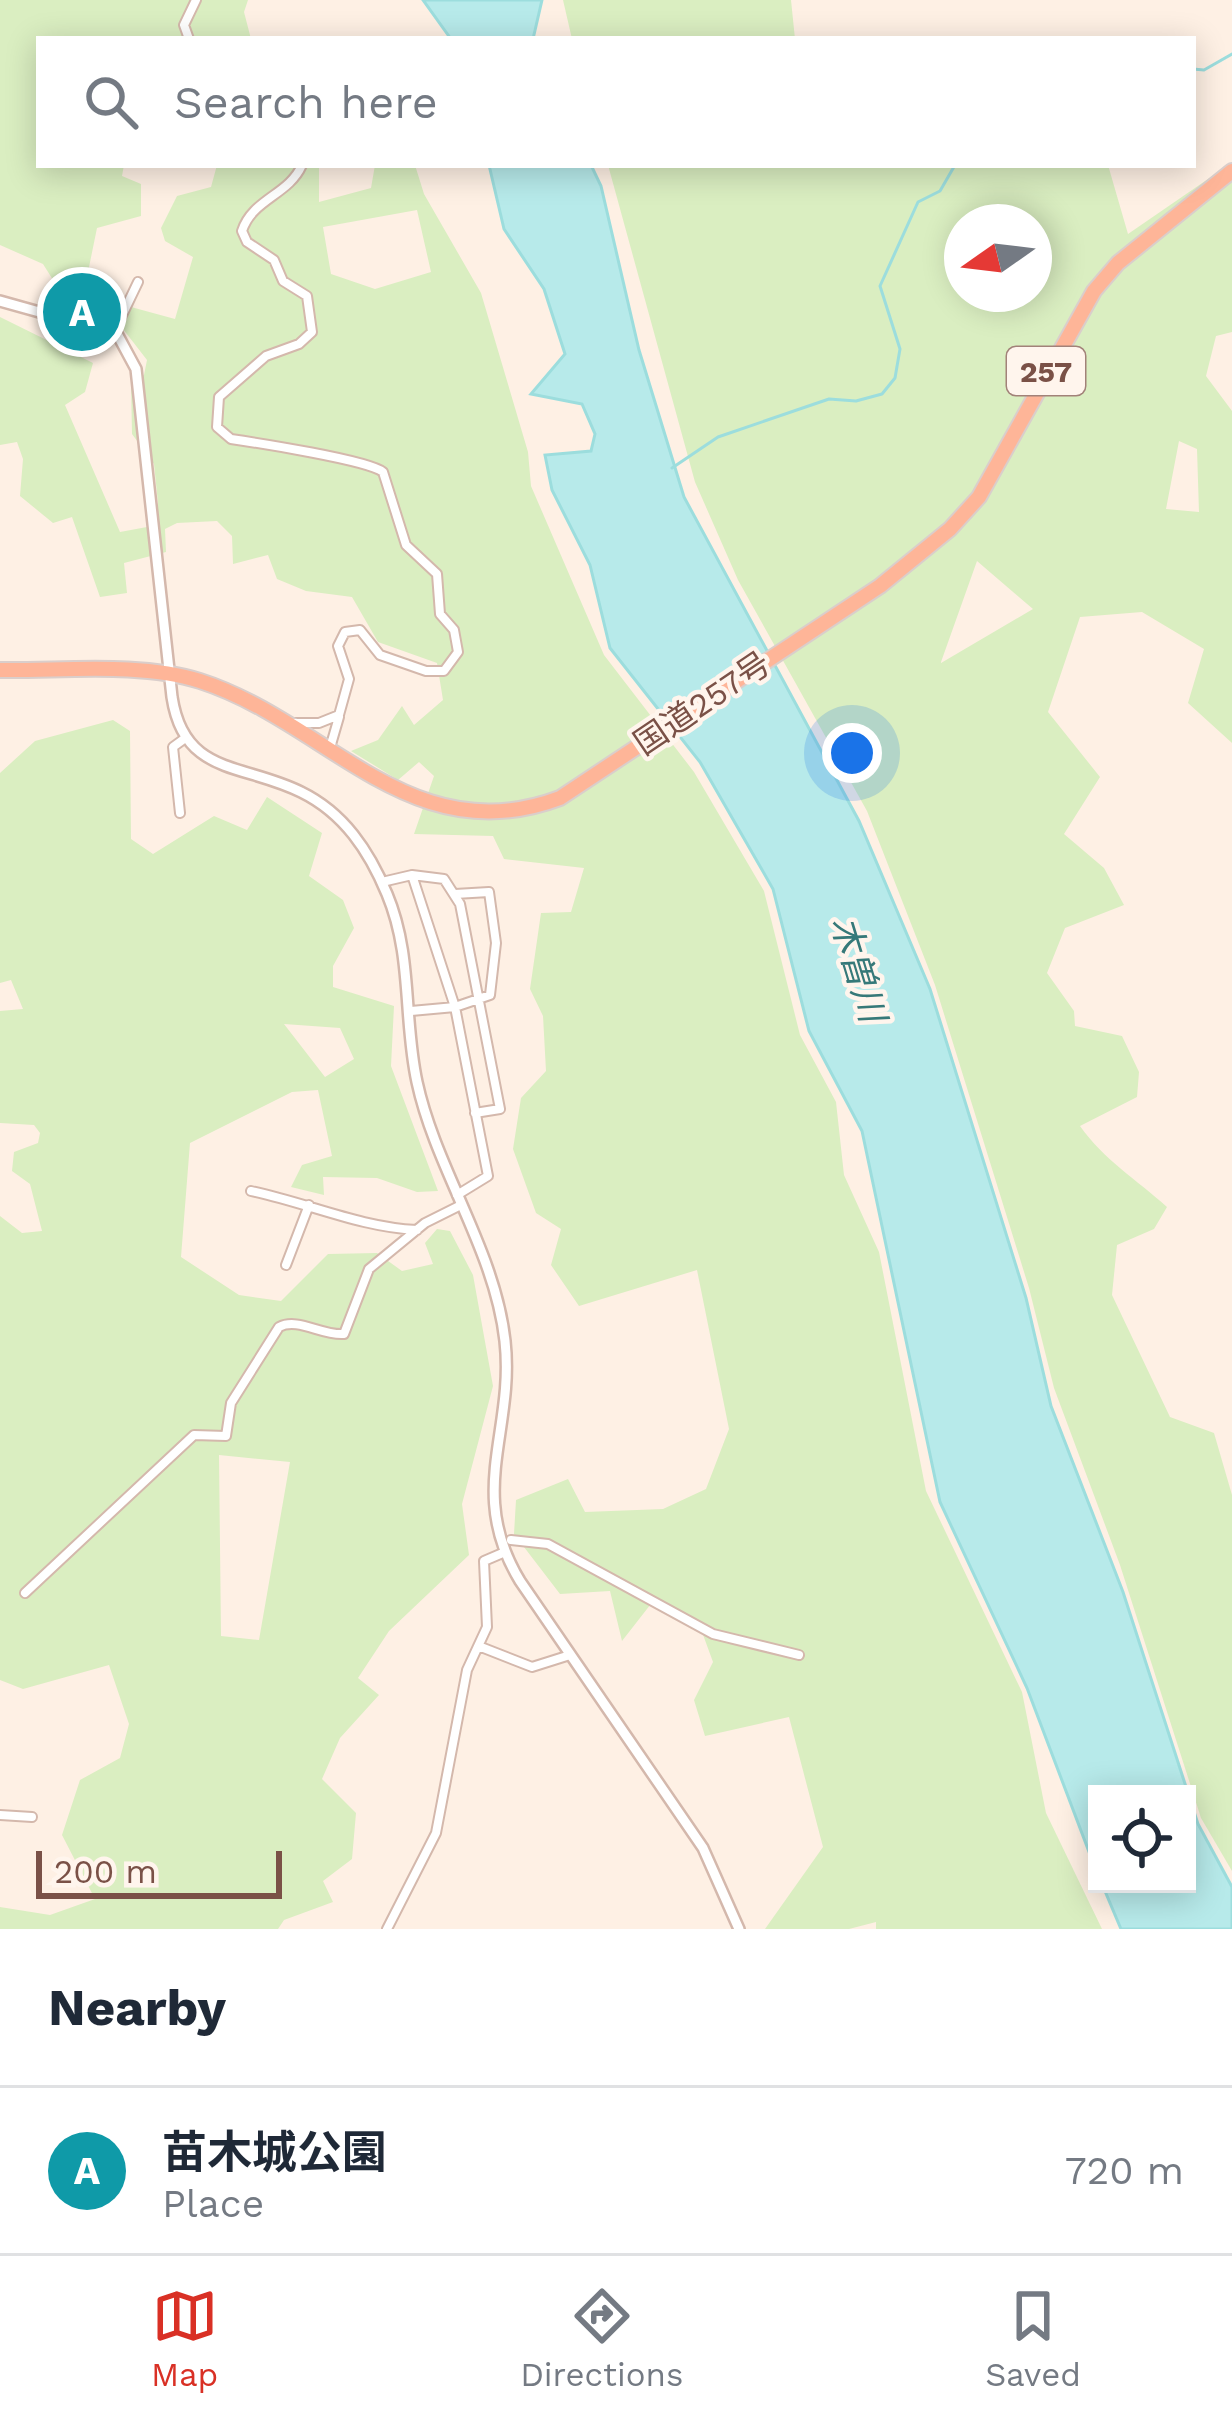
<!DOCTYPE html>
<html lang="en">
<head>
<meta charset="utf-8">
<style>
	body { margin:0; font-family:"Work Sans","Noto Sans JP",sans-serif; background:#f2f2f3; color:#1f2937 }
	.controls { position:absolute; right:36px; bottom:36px; display:grid; overflow:hidden; border-radius:0px; box-shadow:0 6px 30px #0003 }
	.controls button { width:108px; height:108px; display:grid; place-items:center; padding:0; border:0; border-bottom:3px solid #e0e1e3; background:#fff; color:#1f2937; font:60px sans-serif }
	.compass { position:absolute; left:944px; top:204px; width:108px; height:108px; border-radius:50%; background:#fff; box-shadow:0 6px 30px #0003; rotate:256deg }
	.scale { position:absolute; left:36px; bottom:30px; width:246px; box-sizing:border-box; padding-left:12px; border:6px solid #7a5147; border-top:0; font-size:33px; line-height:42px; white-space:nowrap; color:#7a5147; -webkit-text-stroke:9px #fff5ed; paint-order:stroke }
	.you { position:absolute; left:852px; top:753px; width:42px; height:42px; margin:-30px; border:9px solid #fff; border-radius:50%; background:#1a73e8; box-shadow:0 0 0 18px #1a73e833 }
	.badge { display:grid; place-items:center; width:78px; height:78px; border-radius:50%; background:#d93025; color:#fff; font-size:39px; font-weight:700 }
	.pin { position:absolute; translate:-50% -50%; border:6px solid #fff; box-shadow:0 3px 12px #0006 }
	.list { margin:0; padding:0; list-style:none }
	h2 { display:flex; justify-content:space-between; align-items:center; height:156px; margin:0; padding:0 48px; font-size:51px }
	h2 small { font-size:39px; font-weight:400; color:#747a83 }
	.list li { display:grid; grid-template-columns:78px 1fr auto; gap:36px; align-items:center; box-sizing:border-box; height:168px; padding:0 48px; border-top:3px solid #e0e1e3 }
	.list b { display:block; font-size:45px; white-space:nowrap }
	.list p { margin:0; font-size:39px; white-space:nowrap; color:#747a83 }
	.list em { font-size:39px; font-style:normal; color:#747a83 }
	.icon { flex:none; width:66px; height:66px; fill:none; stroke:currentColor; stroke-width:2; stroke-linecap:round; stroke-linejoin:round }
	.map { position:relative; flex:none; width:1232px; height:1929px; overflow:hidden }
	.search { position:absolute; background:#fff; box-shadow:0 6px 30px #0003; left:36px; right:36px; top:36px; height:132px; display:flex; align-items:center; gap:30px; box-sizing:border-box; padding:0 42px; border-radius:0px; color:#747a83; font-size:45px }
	.sheet { height:324px; background:#fff }
	nav { display:flex; justify-content:space-around; align-items:center; box-sizing:border-box; height:168px; border-top:3px solid #e0e1e3; background:#fff; font-size:33px; color:#747a83 }
	nav a { display:grid; justify-items:center; gap:6px }
	nav .on { color:#d93025 }
	.map>svg:first-child { display:block }
</style>
</head>
<body>
<div class="map">
<svg width="1232" height="1929" viewBox="0 0 1232 1929">
	<rect width="100%" height="100%" fill="#fef0e4"/>
	<path fill="#daeec1" fill-rule="evenodd" d="M0,0h248l-4,12 7,27h-212v126h85l-2,11 19,8v32l-44,12 -9,44 16,24 -4,6 -40,-11 -17,-27 -43,-19z
		M563,0h228l4,39h-223z
		M217,165h102v37l52,-14 4,-23h40l9,29 57,99 47,159 3,34 73,169 90,117 70,119 36,144 36,67 8,73 35,77 47,239 96,201 24,121 56,116h-226v-7l-27,7h-84l58,-82 -34,-130 -84,19 -11,-36 19,-38 -15,-41 -44,-21 -32,41 -12,-50 -50,3 -46,-60 2,-34 52,-21 17,33 78,-3 43,-20 23,-60 -32,-159 -118,36 -28,-41 10,-36 -25,-16 -23,-64 8,-51 25,-27 -3,-55 -13,-27 11,-76 30,-1 13,-44 -80,-9 -11,-23 -79,-2 20,-58 -15,-14 -21,18 -47,-29 27,-11 24,-34 12,19 29,-25 -6,-37 -59,-21 -26,-45 -46,-6 -29,-12 -9,-24 -35,9 -1,-28 -15,-15 -40,2 -12,6 1,23 -42,11 3,30 -27,4 -28,-80 -19,6 -33,-27 3,-37 -6,-17 -17,3v-128l93,46 -8,29 -20,13 55,127 27,-5 11,-24 -4,-39 -22,-30 -1,-51 13,-8 3,-15 -24,-31 8,-22 44,12 18,-62 -28,-16 -4,-13 16,-32 34,-9zM417,210l14,62 -56,17 -44,-15 -8,-47z
		M608,165h500l20,69 96,-66 8,3v161l-16,4 -10,40 26,35v332l-44,-40 16,-54 -62,-37 -62,5 -32,95 52,65 -36,57 40,34 20,37 -59,23 -18,45 27,38 1,15 47,10 17,36 -2,25 -57,29c24,34 56,53 87,81l-13,22 -37,16 -5,50 58,122 44,16 18,62v376l-31,-53 -81,-253 -66,-177 -25,-100 -94,-303 -68,-174 -129,-231 -43,-98zM962,222h72v72h-72zM1179,441l18,8 2,63 -33,-3zM977,561l56,48 -92,54v-1z
		M113,720l17,11 1,108 22,15 61,-38 33,14 20,-33 55,36 -13,43 34,24 11,28 -21,38v21l61,19 -3,60 47,125 -21,1 -40,-14 -54,-1 1,18 -33,-8 11,-22 30,-9 -14,-66 -26,2 -102,51 -9,114 58,38 42,6 47,-47 49,-1 25,18 31,-7 -8,-21 12,-14 13,2 23,44 20,111 -31,118 7,51 -80,76 -31,47 21,17 -39,43 -18,41 34,34 -4,46 -29,22 10,21 -49,18 -6,9h-278v-22l50,8 45,-16 -33,-64 18,-55 40,-22 9,-34 -20,-59 -86,24 -23,-9v-464l22,17 20,-2 -12,-47 -18,-13 2,-19 24,-9 2,-10 -6,-8 -34,-2v-112l23,-2 -12,-29 -11,3v-210l35,-32zM284,1024l56,4 14,31 -29,18zM219,1455l71,7 -31,178 -38,-4z"/>
	<path fill="#b7eaea" stroke="#9cdddd" stroke-width="3" d="M423,0h119l-9,39h-82z
		M489,165h102l10,21 38,164 45,147 175,324 71,168 96,309 25,108 72,186 75,232 34,63v42h-111l-19,-45h85v-90h-90v79l-70,-185 -87,-186 -78,-371 -53,-100 -36,-142 -73,-127 -90,-114 -20,-83 -38,-75 -7,-35 46,-4 4,-17 -13,-30 -51,-10 34,-40 -21,-65 -40,-60z"/>
	<g fill="none" stroke-linecap="round" stroke-linejoin="round">
		<path stroke="#9cdddd" stroke-width="3" d="M1193,69l11,1 28,-16
			M672,468l46,-31 111,-38 27,2 26,-7 13,-16 5,-29 -20,-63 38,-84 22,-11 15,-26"/>
		<g stroke="#d4b8ac" stroke-width="12">
			<path id="minor" d="M189,39l-5,-14 12,-25
				M115,330l23,-48
				M291,723h28l20,-8 10,-36 -11,-33 7,-14 15,-2 20,25 46,16h18l14,-19 -4,-22 -14,-16 -3,-40 -31,-29 -23,-73c-15,-12 -125,-29 -152,-33l-14,-12 2,-30 47,-41 33,-12 13,-12 -5,-36 -24,-15 -9,-21 -27,-18 -5,-11c10,-32 47,-36 60,-66
				M330,748l9,-31
				M180,813l-7,-66 11,-8
				M412,875l32,4 16,25 40,205 -25,4
				M382,882l30,-7 43,132 33,169 -31,19
				M411,1011l44,-4 35,-12 6,-52 -7,-51 -34,2
				M251,1191c57,12 108,36 166,39
				M286,1265l23,-60
				M511,1540l37,4 165,90 86,21
				M25,1593l169,-158 32,1 5,-33 48,-76c19,-10 43,9 65,7l25,-65 56,-46 36,-18
				M481,1647l51,20 38,-12
				M0,1815l32,2
				M387,1929l49,-96 31,-163 20,-43 -3,-66 21,-9"/>
		</g>
		<g stroke="#d4b8ac" stroke-width="14">
			<path id="tertiary" d="M0,301l50,14 54,6 11,9 21,39 36,328c12,79 71,66 129,95 43,21 68,59 86,102 26,62 16,124 30,188 19,88 78,168 88,259 10,90 -39,151 15,240l183,267 36,81"/>
		</g>
		<g stroke="#dacecb" stroke-width="18">
			<path id="trunk" d="M0,670c63,1 140,-8 200,11 128,41 211,173 360,117l320,-212 70,-57 29,-32 115,-206 24,-28 114,-92"/>
		</g>
		<use href="#minor" stroke="#fff" stroke-width="8"/>
		<use href="#tertiary" stroke="#fff" stroke-width="9"/>
		<use href="#trunk" stroke="#feb598" stroke-width="14"/>
	</g>
	<g text-anchor="middle" dominant-baseline="central" stroke-width="9" stroke-linejoin="round" paint-order="stroke">
		<rect fill="#fff5ed" stroke="#a28279" stroke-width="3" x="1007" y="347" width="78" height="48" rx="9"/>
		<g font-size="30" font-weight="bold" fill="#7a5147">
			<text x="1046" y="371">257</text>
		</g>
		<g font-size="33" fill="#7a5147" stroke="#fff5ed">
			<text transform="translate(702 703) rotate(-34)">国道257号</text>
		</g>
		<g font-size="36" font-style="italic" fill="#367979" stroke="#fff5ed">
			<text transform="translate(858 969) rotate(73)">木曽川</text>
		</g>
	</g>
</svg>
<div class="controls">
<button><svg class="icon" aria-label="locate" viewBox="0 0 24 24"><circle cx="12" cy="12" r="6"/><path d="M12 2v4M12 18v4M2 12h4M18 12h4"/></svg></button>
</div>
<svg class="compass" viewBox="-18 -18 36 36"><path d="M0-13l5 13h-10z" fill="#e53935"/><path d="M0 13l5-13h-10z" fill="#747a83"/></svg>
<div class="scale">200 m</div>
<div class="you"></div>
<div class="pin badge" style="left:82px;top:312px;background:#0f9aa8">A</div>
<div class="search"><svg class="icon" aria-label="search" viewBox="0 0 24 24"><circle cx="10" cy="10" r="6"/><path d="M15 15l6 6"/></svg>Search here</div>
</div>
<section class="sheet">
<h2>Nearby<small></small></h2>
<ul class="list">
<li><span class="badge" style="background:#0f9aa8">A</span><div><b>苗木城公園</b><p>Place</p></div><em>720 m</em></li>
</ul>
</section>
<nav>
<a class="on"><svg class="icon" aria-label="map" viewBox="0 0 24 24"><path d="M3 6l6-2 6 2 6-2v14l-6 2-6-2-6 2zM9 4v14M15 6v14"/></svg>Map</a>
<a><svg class="icon" aria-label="directions" viewBox="0 0 24 24"><path d="M12 3l9 9-9 9-9-9zM9 14v-3h6M13 9l2 2-2 2"/></svg>Directions</a>
<a><svg class="icon" aria-label="saved" viewBox="0 0 24 24"><path d="M7 4h10v16l-5-4-5 4z"/></svg>Saved</a>
</nav>
</body>
</html>
